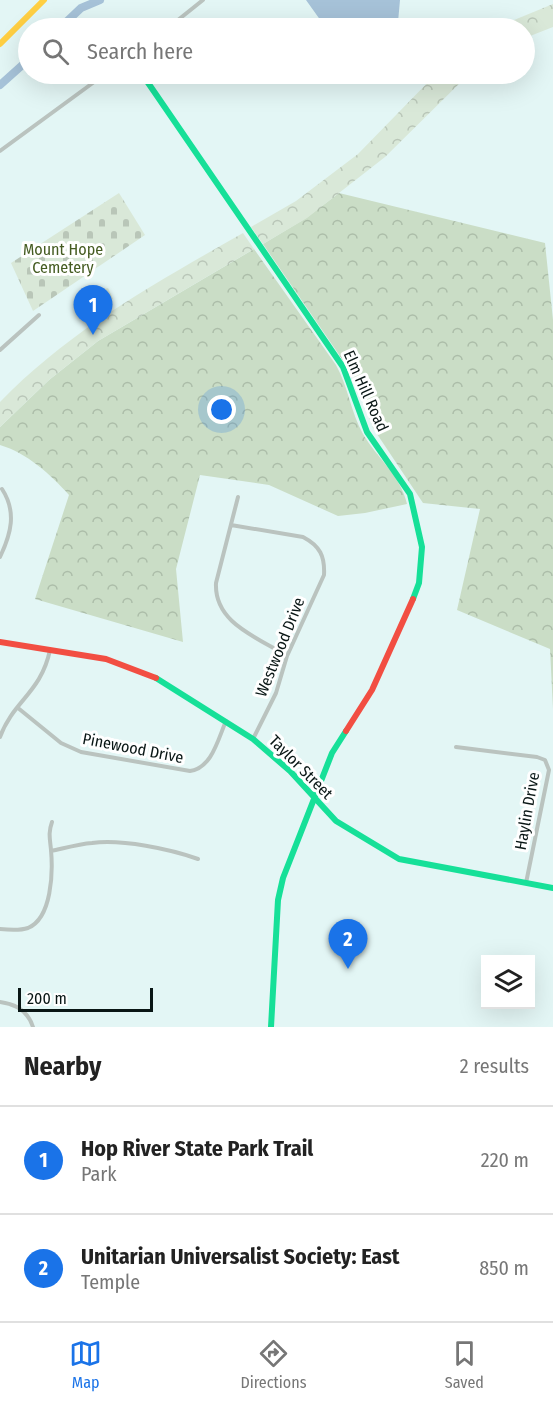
<!DOCTYPE html>
<html lang="en">
<head>
<meta charset="utf-8">
<style>
	body { margin:0; font-family:"Fira Sans Condensed",sans-serif; background:#f6f6f6; color:#222 }
	.controls { position:absolute; right:18px; bottom:18px; display:grid; overflow:hidden; border-radius:0px; box-shadow:0 6px 24px #0002 }
	.controls button { width:54px; height:54px; display:grid; place-items:center; padding:0; border:0; border-bottom:2px solid #e0e0e0; background:#fff; color:#222; font:30px sans-serif }
	.scale { position:absolute; left:18px; bottom:15px; width:135px; box-sizing:border-box; padding-left:6px; border:3px solid #091615; border-top:0; font-size:16px; line-height:21px; white-space:nowrap; color:#091615; -webkit-text-stroke:4px #fff; paint-order:stroke }
	.you { position:absolute; left:222px; top:410px; width:21px; height:21px; margin:-15px; border:4px solid #fff; border-radius:50%; background:#1a73e8; box-shadow:0 0 0 9px #1a73e833 }
	.badge { display:grid; place-items:center; width:39px; height:39px; border-radius:50%; background:#1a73e8; color:#fff; font-size:20px; font-weight:700 }
	.pin { position:absolute; translate:-50% -50px; filter:drop-shadow(0 2px 3px #0008) }
	.pin::after { content:''; position:absolute; top:32px; width:21px; height:18px; background:inherit; clip-path:polygon(0 0,100% 0,50% 100%) }
	.list { margin:0; padding:0; list-style:none }
	h2 { display:flex; justify-content:space-between; align-items:center; height:78px; margin:0; padding:0 24px; font-size:26px }
	h2 small { font-size:20px; font-weight:400; color:#767676 }
	.list li { display:grid; grid-template-columns:39px 1fr auto; gap:18px; align-items:center; box-sizing:border-box; height:108px; padding:0 24px; border-top:2px solid #e0e0e0 }
	.list b { display:block; font-size:22px; white-space:nowrap }
	.list p { margin:0; font-size:20px; white-space:nowrap; color:#767676 }
	.list em { font-size:20px; font-style:normal; color:#767676 }
	.icon { flex:none; width:33px; height:33px; fill:none; stroke:currentColor; stroke-width:2; stroke-linecap:round; stroke-linejoin:round }
	.map { position:relative; flex:none; width:553px; height:1027px; overflow:hidden }
	.search { position:absolute; background:#fff; box-shadow:0 6px 24px #0002; left:18px; right:18px; top:18px; height:66px; display:flex; align-items:center; gap:15px; box-sizing:border-box; padding:0 21px; border-radius:33px; color:#767676; font-size:22px }
	.sheet { height:294px; background:#fff }
	nav { display:flex; justify-content:space-around; align-items:center; box-sizing:border-box; height:84px; border-top:2px solid #e0e0e0; background:#fff; font-size:16px; color:#767676 }
	nav a { display:grid; justify-items:center; gap:3px }
	nav .on { color:#1a73e8 }
	.map>svg:first-child { display:block }
</style>
</head>
<body>
<div class="map">
<svg width="553" height="1027" viewBox="0 0 553 1027">
	<defs>
		<pattern id="forest-crowns" width="20" height="18" patternUnits="userSpaceOnUse" patternTransform="scale(1.5)"><rect width="20" height="18" fill="#caddc6"/><path d="M2 6a3 3 0 1 1 6 0M12 15a3 3 0 1 1 6 0" fill="none" stroke="#acbda9"/></pattern>
		<pattern id="cemetery-stones" width="16" height="16" patternUnits="userSpaceOnUse" patternTransform="scale(1.5)"><rect width="16" height="16" fill="#d9e8d8"/><path d="M2 7V4a2 2 0 0 1 4 0v3zM10 15v-3a2 2 0 0 1 4 0v3z" fill="#b9c6b8"/></pattern>
		<pattern id="park-crowns" width="20" height="18" patternUnits="userSpaceOnUse" patternTransform="scale(1.5)"><rect width="20" height="18" fill="#d9e8d8"/><path d="M2 6a3 3 0 1 1 6 0M12 15a3 3 0 1 1 6 0" fill="none" stroke="#b9c6b8"/></pattern>
	</defs>
	<rect width="100%" height="100%" fill="#e3f6f5"/>
	<path fill="#d9e8d8" d="M108,288l5,11 -23,9 -5,-12z"/>
	<path fill="url(#forest-crowns)" d="M339,193l206,50 8,77v389l-3,-60 -93,-39 23,-101 -57,-6 -50,-75 -20,-53 -90,-131 43,-26z
		M254,249l82,116c12,21 15,48 27,69 14,24 38,42 44,70l-42,9 -27,3 -69,-31 -69,-10 -24,94 7,73 -148,-43 34,-104c-19,-21 -42,-42 -69,-50v-18l49,-47 49,-39z"/>
	<path fill="url(#cemetery-stones)" d="M119,193l26,42 -112,76 -22,-48z"/>
	<path fill="url(#park-crowns)" d="M553,4v23l-28,11 -1,-10h-29z
		M436,74h33l-84,83 -78,61 -44,26 -12,-17 45,-26 62,-47z
		M243,233l11,16 -156,92 -49,39 -49,47v-25c71,-73 154,-118 243,-169z"/>
	<path fill="#a6c2d8" d="M306,0h94l-2,22 3,6h-75z"/>
	<g fill="none" stroke-linecap="round" stroke-linejoin="round">
		<path stroke="#a6c2d8" stroke-width="8" d="M60,28l21,-20 19,-8
			M0,85l28,-25"/>
		<path stroke="#bac3bf" stroke-width="4" d="M168,28l35,-28
			M0,151l105,-77
			M0,350l39,-35
			M238,497l-22,86c-2,40 41,54 71,73
			M231,525l72,12c17,9 22,19 21,38l-37,81 -11,37 -23,46
			M0,557c11,-23 17,-45 2,-68
			M18,708l43,35 20,9 109,19c22,-3 28,-32 36,-50
			M0,737c13,-36 41,-44 50,-87
			M456,747l81,10 8,3 4,10 -23,113
			M51,851c14,-3 28,-7 41,-8 30,-4 78,6 106,16
			M0,929c9,1 19,2 28,-1 24,-10 25,-56 23,-78 -1,-11 -3,-17 1,-28
			M0,1002c16,2 28,9 33,25"/>
		<path stroke="#16e098" stroke-width="6" d="M142,74l201,293 24,65 43,62 12,53 -3,36 -6,16
			M156,678l97,61 37,32 46,50 63,38 154,29
			M271,1027l7,-127 5,-22 49,-125 14,-22"/>
		<path stroke="#ffcf43" stroke-width="6" d="M0,44l44,-44"/>
		<path stroke="#f24e42" stroke-width="6" d="M0,642l106,17 50,19
			M346,731l26,-41 41,-91"/>
	</g>
	<g text-anchor="middle" dominant-baseline="central" stroke-width="6" stroke-linejoin="round" paint-order="stroke">
		<g font-size="16" fill="#455c22" stroke="#fff">
			<text x="63" y="249">Mount Hope<tspan x="63" dy="18">Cemetery</tspan></text>
		</g>
		<g font-size="16" fill="#091615" stroke="#fff">
			<text transform="translate(366 391) rotate(66)">Elm Hill Road</text>
			<text transform="translate(280 647) rotate(-68)">Westwood Drive</text>
			<text transform="translate(133 748) rotate(11)">Pinewood Drive</text>
			<text transform="translate(301 767) rotate(45)">Taylor Street</text>
			<text transform="translate(527 811) rotate(-80)">Haylin Drive</text>
		</g>
	</g>
</svg>
<div class="controls">
<button><svg class="icon" aria-label="layers" viewBox="0 0 24 24"><path d="M12 4l9 5-9 5-9-5zM3 14l9 5 9-5"/></svg></button>
</div>
<div class="scale">200 m</div>
<div class="you"></div>
<div class="pin badge" style="left:93px;top:335px">1</div>
<div class="pin badge" style="left:348px;top:969px">2</div>
<div class="search"><svg class="icon" aria-label="search" viewBox="0 0 24 24"><circle cx="10" cy="10" r="6"/><path d="M15 15l6 6"/></svg>Search here</div>
</div>
<section class="sheet">
<h2>Nearby<small>2 results</small></h2>
<ul class="list">
<li><span class="badge">1</span><div><b>Hop River State Park Trail</b><p>Park</p></div><em>220 m</em></li>
<li><span class="badge">2</span><div><b>Unitarian Universalist Society: East</b><p>Temple</p></div><em>850 m</em></li>
</ul>
</section>
<nav>
<a class="on"><svg class="icon" aria-label="map" viewBox="0 0 24 24"><path d="M3 6l6-2 6 2 6-2v14l-6 2-6-2-6 2zM9 4v14M15 6v14"/></svg>Map</a>
<a><svg class="icon" aria-label="directions" viewBox="0 0 24 24"><path d="M12 3l9 9-9 9-9-9zM9 14v-3h6M13 9l2 2-2 2"/></svg>Directions</a>
<a><svg class="icon" aria-label="saved" viewBox="0 0 24 24"><path d="M7 4h10v16l-5-4-5 4z"/></svg>Saved</a>
</nav>
</body>
</html>
